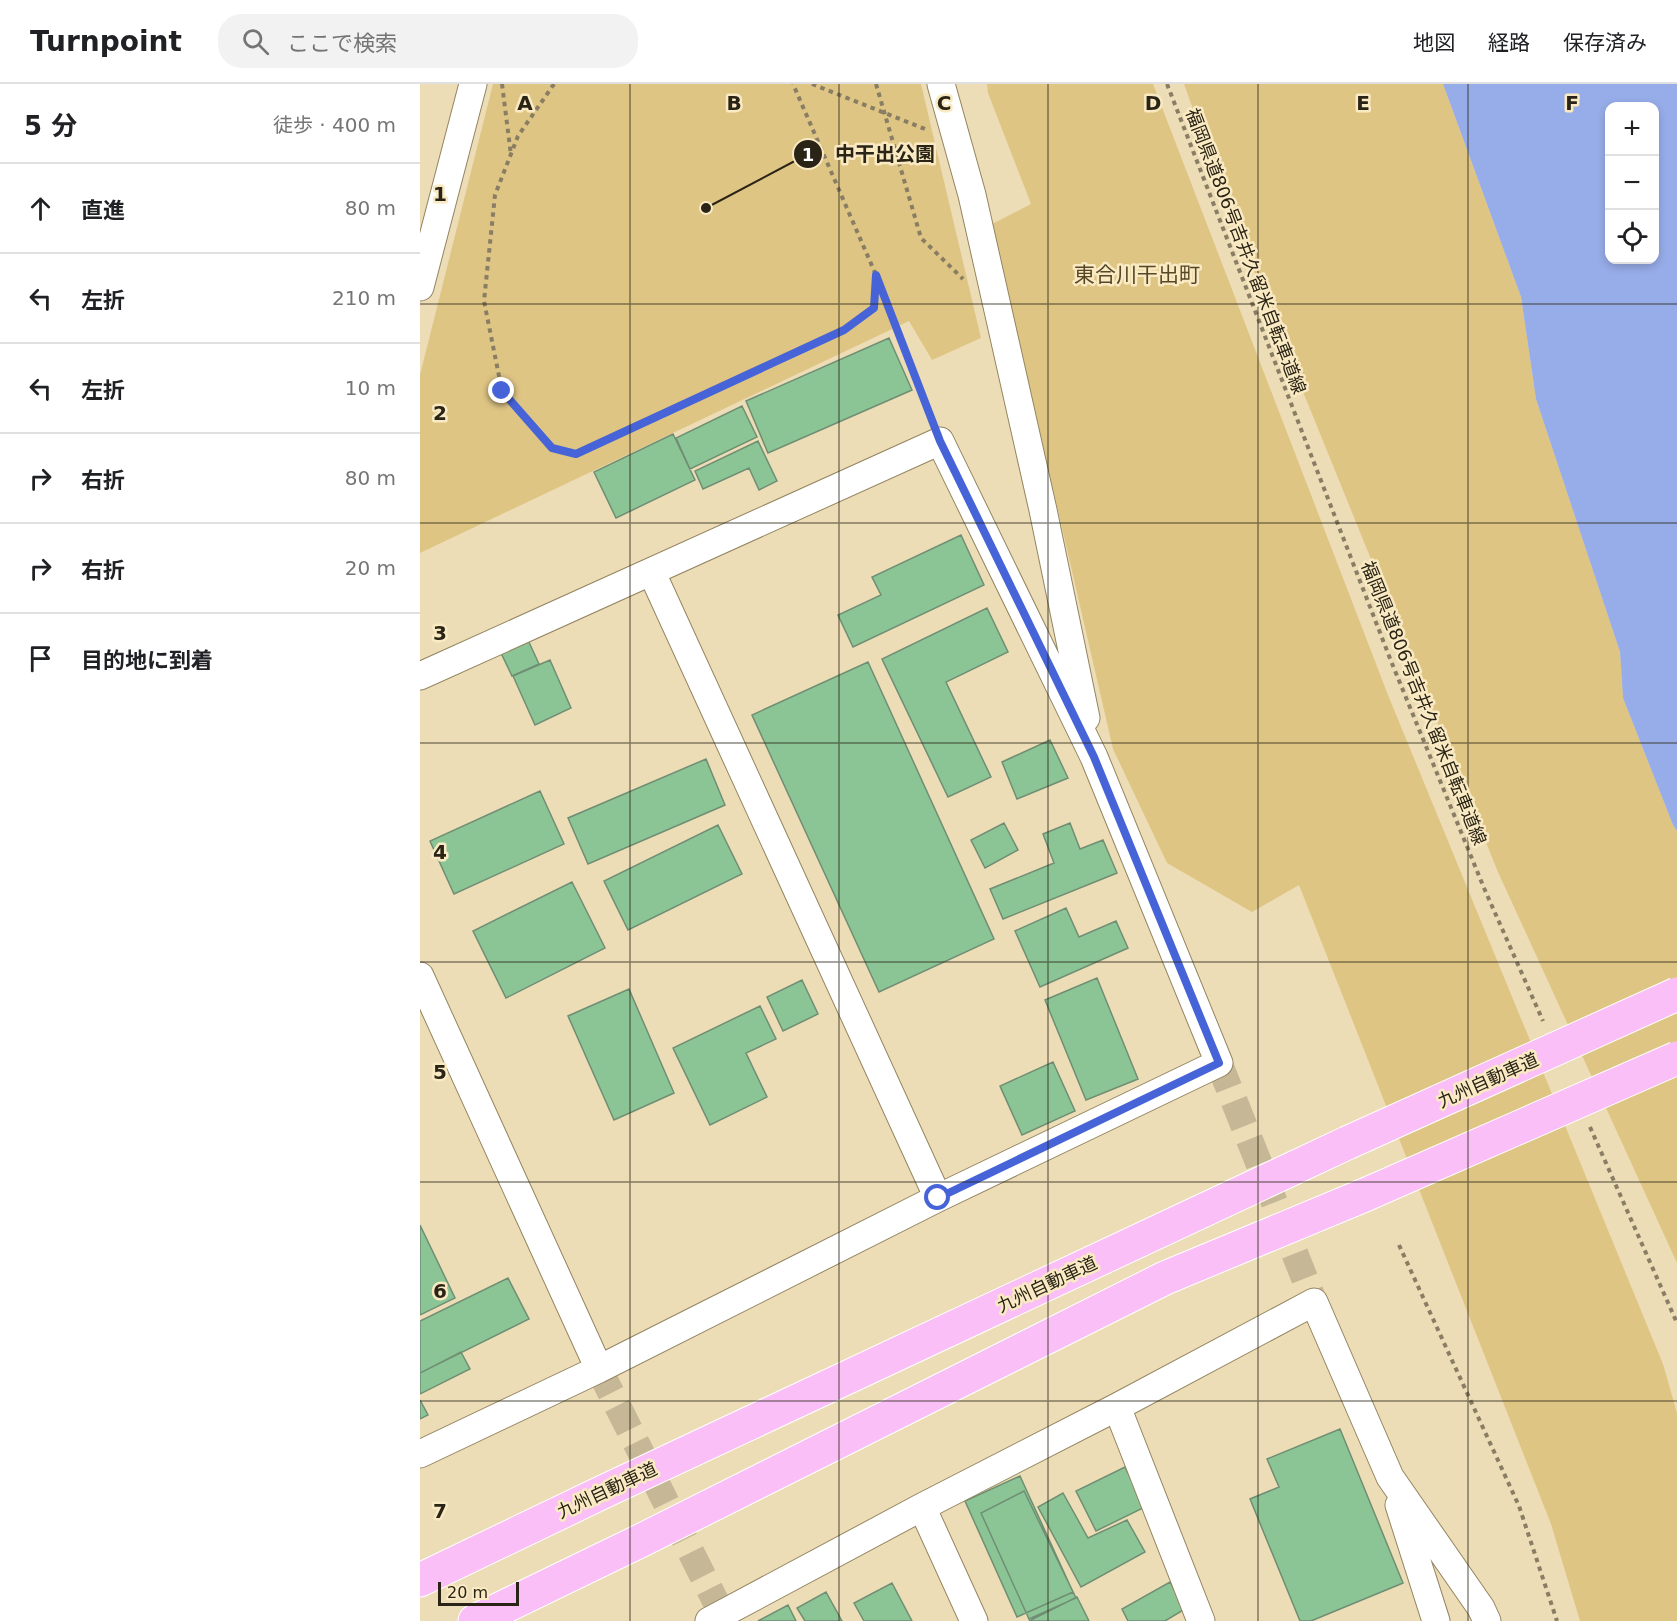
<!DOCTYPE html>
<html lang="ja">
<head>
<meta charset="utf-8">
<style>
	body { margin:0; font-family:"DejaVu Sans","Noto Sans JP",sans-serif; background:#f2f2f2; color:#202124 }
	.controls { position:absolute; right:18px; top:18px; display:grid; overflow:hidden; border-radius:12px; box-shadow:0 3px 9px #0003 }
	.controls button { width:54px; height:54px; display:grid; place-items:center; padding:0; border:0; border-bottom:2px solid #e0e0e0; background:#fff; color:#202124; font:30px sans-serif }
	.scale { position:absolute; left:18px; bottom:15px; width:81px; box-sizing:border-box; padding-left:6px; border:3px solid #2a2416; border-top:0; font-size:16px; line-height:21px; white-space:nowrap; color:#2a2416; -webkit-text-stroke:4px #faeac3; paint-order:stroke }
	.stop { position:absolute; width:18px; height:18px; margin:-14px; border:4px solid #4664d7; border-radius:50%; background:#fff }
	.stop.end { background:#4664d7; border-color:#fff; box-shadow:0 2px 6px #0008 }
	.list { margin:0; padding:0; list-style:none }
	h2 { display:flex; justify-content:space-between; align-items:center; height:78px; margin:0; padding:0 24px; font-size:26px }
	h2 small { font-size:20px; font-weight:400; color:#757577 }
	.list li { display:grid; grid-template-columns:39px 1fr auto; gap:18px; align-items:center; box-sizing:border-box; height:90px; padding:0 24px; border-top:2px solid #e0e0e0 }
	.list b { display:block; font-size:22px; white-space:nowrap }
	.list em { font-size:20px; font-style:normal; color:#757577 }
	.icon { flex:none; width:33px; height:33px; fill:none; stroke:currentColor; stroke-width:2; stroke-linecap:round; stroke-linejoin:round }
	.map { position:relative; flex:none; width:1257px; height:1537px; overflow:hidden }
	header { display:flex; align-items:center; gap:36px; box-sizing:border-box; height:84px; padding:0 30px; background:#fff; border-bottom:2px solid #e0e0e0 }
	header strong { font-size:28px }
	nav { display:flex; gap:33px; margin-inline-start:auto; font-size:21px }
	.search { width:420px; height:54px; background:#f2f2f2; display:flex; align-items:center; gap:15px; box-sizing:border-box; padding:0 21px; border-radius:24px; color:#757577; font-size:22px }
	main { display:flex }
	aside { flex:1; background:#fff }
	.map>svg:first-child { display:block }
</style>
</head>
<body>
<header>
<strong>Turnpoint</strong>
<div class="search"><svg class="icon" aria-label="search" viewBox="0 0 24 24"><circle cx="10" cy="10" r="6"/><path d="M15 15l6 6"/></svg>ここで検索</div>
<nav><a>地図</a><a>経路</a><a>保存済み</a></nav>
</header>
<main>
<aside>
<h2>5 分<small>徒歩 · 400 m</small></h2>
<ul class="list">
<li><svg class="icon" aria-label="ahead" viewBox="0 0 24 24"><path d="M12 20V5M6 11l6-6 6 6"/></svg><div><b>直進</b></div><em>80 m</em></li>
<li><svg class="icon" aria-label="left" viewBox="0 0 24 24"><path d="M17 20v-9H6M10 6l-5 5 5 5"/></svg><div><b>左折</b></div><em>210 m</em></li>
<li><svg class="icon" aria-label="left" viewBox="0 0 24 24"><path d="M17 20v-9H6M10 6l-5 5 5 5"/></svg><div><b>左折</b></div><em>10 m</em></li>
<li><svg class="icon" aria-label="right" viewBox="0 0 24 24"><path d="M7 20v-9h11M14 6l5 5-5 5"/></svg><div><b>右折</b></div><em>80 m</em></li>
<li><svg class="icon" aria-label="right" viewBox="0 0 24 24"><path d="M7 20v-9h11M14 6l5 5-5 5"/></svg><div><b>右折</b></div><em>20 m</em></li>
<li><svg class="icon" aria-label="arrive" viewBox="0 0 24 24"><path d="M6 21V4h12l-3 4 3 4H6"/></svg><div><b>目的地に到着</b></div></li>
</ul>
</aside>
<div class="map">
<svg width="1257" height="1537" viewBox="0 0 1257 1537">
	<rect width="100%" height="100%" fill="#edddb6"/>
	<path fill="#dfc584" d="M73,0h428l60,254 -49,22 -23,-39 -489,232v-178z
		M567,0h166l235,611 275,669 14,49v208h-97l-29,-97 -252,-639 -47,27 -85,-49 -54,-114 -121,-525 39,-20 -43,-111z
		M764,0h259l78,213 15,102 84,253 3,46 50,127 4,6v432l-179,-391 -268,-660z"/>
	<path fill="#97ade9" fill-rule="evenodd" d="M1023,0h234v747l-4,-6 -50,-127 -3,-46 -84,-253 -15,-102zM1190,22h44v154h-44z"/>
	<path fill="#8cc595" stroke="#6f8e73" stroke-width="1.5" d="M469,254l23,52 -144,63 -22,-52z
		M322,322l15,31 -67,32 -14,-31z
		M253,350l22,46 -79,38 -22,-46z
		M338,357l19,40 -18,9 -10,-22 -46,21 -8,-18z
		M541,451l23,50 -131,62 -15,-32 43,-20 -9,-18z
		M567,524l21,44 -62,30 45,95 -43,20 -66,-138z
		M108,556l11,24 -27,12 -11,-23z
		M130,576l21,48 -36,17 -22,-49z
		M448,578l126,277 -115,53 -127,-277z
		M630,656l18,38 -51,21 -15,-37z
		M286,675l19,46 -137,59 -20,-46z
		M120,707l24,53 -110,50 -24,-53z
		M584,739l14,27 -33,18 -14,-28z
		M650,739l10,26 23,-9 14,33 -114,46 -13,-30 64,-26 -11,-29z
		M298,741l24,49 -114,56 -24,-49z
		M152,798l33,66 -99,50 -33,-67z
		M646,824l13,29 37,-16 12,27 -88,39 -25,-56z
		M677,894l41,101 -52,21 -41,-100z
		M382,896l16,34 -35,17 -16,-34z
		M209,905l45,104 -60,27 -46,-104z
		M340,922l16,33 -30,14 21,44 -57,28 -37,-77z
		M633,978l22,49 -53,24 -22,-49z
		M0,1141l35,73 -35,17z
		M88,1194l21,41 -109,54v-52z
		M41,1268l9,17 -50,25v-21z
		M0,1316l8,15 -8,4z
		M920,1345l63,154 -92,38h-11l-50,-122 29,-12 -12,-28z
		M705,1383l20,40 -49,24 -20,-40z
		M600,1392l53,116 -56,25 -52,-116z
		M604,1407l52,107 -47,21 -48,-106z
		M643,1409l25,45 39,-18 18,32 -64,35 -43,-80z
		M750,1498l15,27 -20,12h-37l-6,-12z
		M472,1499l20,38h-48l-10,-18z
		M406,1508l16,29h-37l-8,-13z
		M657,1513l12,24h-60z
		M368,1521l8,16h-38z"/>
	<g fill="none" stroke-linecap="round" stroke-linejoin="round">
		<path stroke="#c6b896" stroke-width="27" stroke-dasharray="27 14" stroke-linecap="butt" d="M799,979l95,239
			M179,1285l123,245"/>
		<g stroke="#938561" stroke-width="29">
			<path id="minor" d="M521,0l31,111 71,315 43,208
				M0,203l53,-203
				M232,489l286,625
				M0,592l520,-235 154,316 125,306 -281,135 -339,171 -179,85
				M0,892l179,393
				M697,1323l84,214
				M979,1421l37,116
				M502,1423l52,114
				M289,1537l213,-114 195,-100 197,-105 76,175 91,131 6,13"/>
		</g>
		<g stroke="#fff" stroke-width="35">
			<path id="highway" d="M0,1496l185,-89 742,-348
				M55,1537l165,-80 525,-263 202,-84"/>
		</g>
		<path stroke="#897e64" stroke-width="4" stroke-dasharray="4.5 4.5" stroke-linecap="butt" d="M82,0l9,71
			M134,0l-36,52 -23,59 -11,106 18,90 50,57 24,6 268,-124 30,-22 2,-33 -83,-191
			M392,0l113,45
			M456,0l45,154 42,41
			M747,0l224,577 93,227 59,133
			M457,193l54,141
			M1170,1043l87,196
			M979,1161l120,261 38,115"/>
		<use href="#minor" stroke="#fff" stroke-width="27"/>
		<use href="#highway" stroke="#fabff6" stroke-width="33"/>
		<g stroke="#fff" stroke-width="35" stroke-linecap="butt">
			<path id="highway-bridge" d="M927,1059l330,-149
				M947,1110l310,-136"/>
		</g>
		<use href="#highway-bridge" stroke="#fabff6" stroke-width="33"/>
	</g>
	<g fill="none" stroke-linecap="round" stroke-linejoin="round">
		<path stroke="#4664d7" stroke-width="8" d="M82,307l50,57 24,6 268,-124 30,-22 2,-33 64,166 154,316 125,306 -281,135"/>
	</g>
	<path fill="none" stroke="#2a2416" stroke-width="1.5" stroke-opacity="0.55" d="M210,0v1537M419,0v1537M628,0v1537M838,0v1537M1048,0v1537M0,220h1257M0,439h1257M0,659h1257M0,878h1257M0,1098h1257M0,1317h1257"/>
	<g text-anchor="middle" dominant-baseline="central" stroke-width="5" stroke-linejoin="round" paint-order="stroke">
		<g font-size="18" fill="#2a2416" stroke="#faeac3">
			<text transform="translate(826 167) rotate(69)">福岡県道806号吉井久留米自転車道線</text>
			<text transform="translate(1004 619) rotate(68)">福岡県道806号吉井久留米自転車道線</text>
			<text transform="translate(1068 996) rotate(-24)">九州自動車道</text>
			<text transform="translate(627 1200) rotate(-25)">九州自動車道</text>
			<text transform="translate(187 1406) rotate(-25)">九州自動車道</text>
		</g>
		<g font-size="21" fill="#564826" stroke="#faeac3">
			<text x="717" y="191">東合川干出町</text>
		</g>
	</g>
	<g font-size="20" text-anchor="middle" font-weight="bold" fill="#2a2416" stroke="#faeac3" stroke-width="5" stroke-linejoin="round" paint-order="stroke">
		<text x="105" y="26">A</text>
		<text x="314" y="26">B</text>
		<text x="524" y="26">C</text>
		<text x="733" y="26">D</text>
		<text x="943" y="26">E</text>
		<text x="1152" y="26">F</text>
		<text x="20" y="117">1</text>
		<text x="20" y="336">2</text>
		<text x="20" y="556">3</text>
		<text x="20" y="775">4</text>
		<text x="20" y="995">5</text>
		<text x="20" y="1214">6</text>
		<text x="20" y="1434">7</text>
	</g>
	<path fill="none" stroke="#2a2416" stroke-width="2" d="M286 124L388 70"/>
	<g fill="#2a2416" stroke="#faeac3" stroke-width="2">
		<circle cx="286" cy="124" r="6"/>
		<circle cx="388" cy="70" r="15"/>
	</g>
	<g font-size="18" text-anchor="middle" font-weight="bold" fill="#fff">
		<text x="388" y="77">1</text>
	</g>
	<g font-size="20" text-anchor="middle" font-weight="bold" fill="#2a2416" stroke="#faeac3" stroke-width="5" stroke-linejoin="round" paint-order="stroke">
		<text x="465" y="77">中干出公園</text>
	</g>
</svg>
<div class="controls">
<button>+</button>
<button>−</button>
<button><svg class="icon" aria-label="locate" viewBox="0 0 24 24"><circle cx="12" cy="12" r="6"/><path d="M12 2v4M12 18v4M2 12h4M18 12h4"/></svg></button>
</div>
<div class="scale">20 m</div>
<div class="stop" style="left:518px;top:1114px"></div>
<div class="stop end" style="left:82px;top:307px"></div>
</div>
</main>
</body>
</html>
